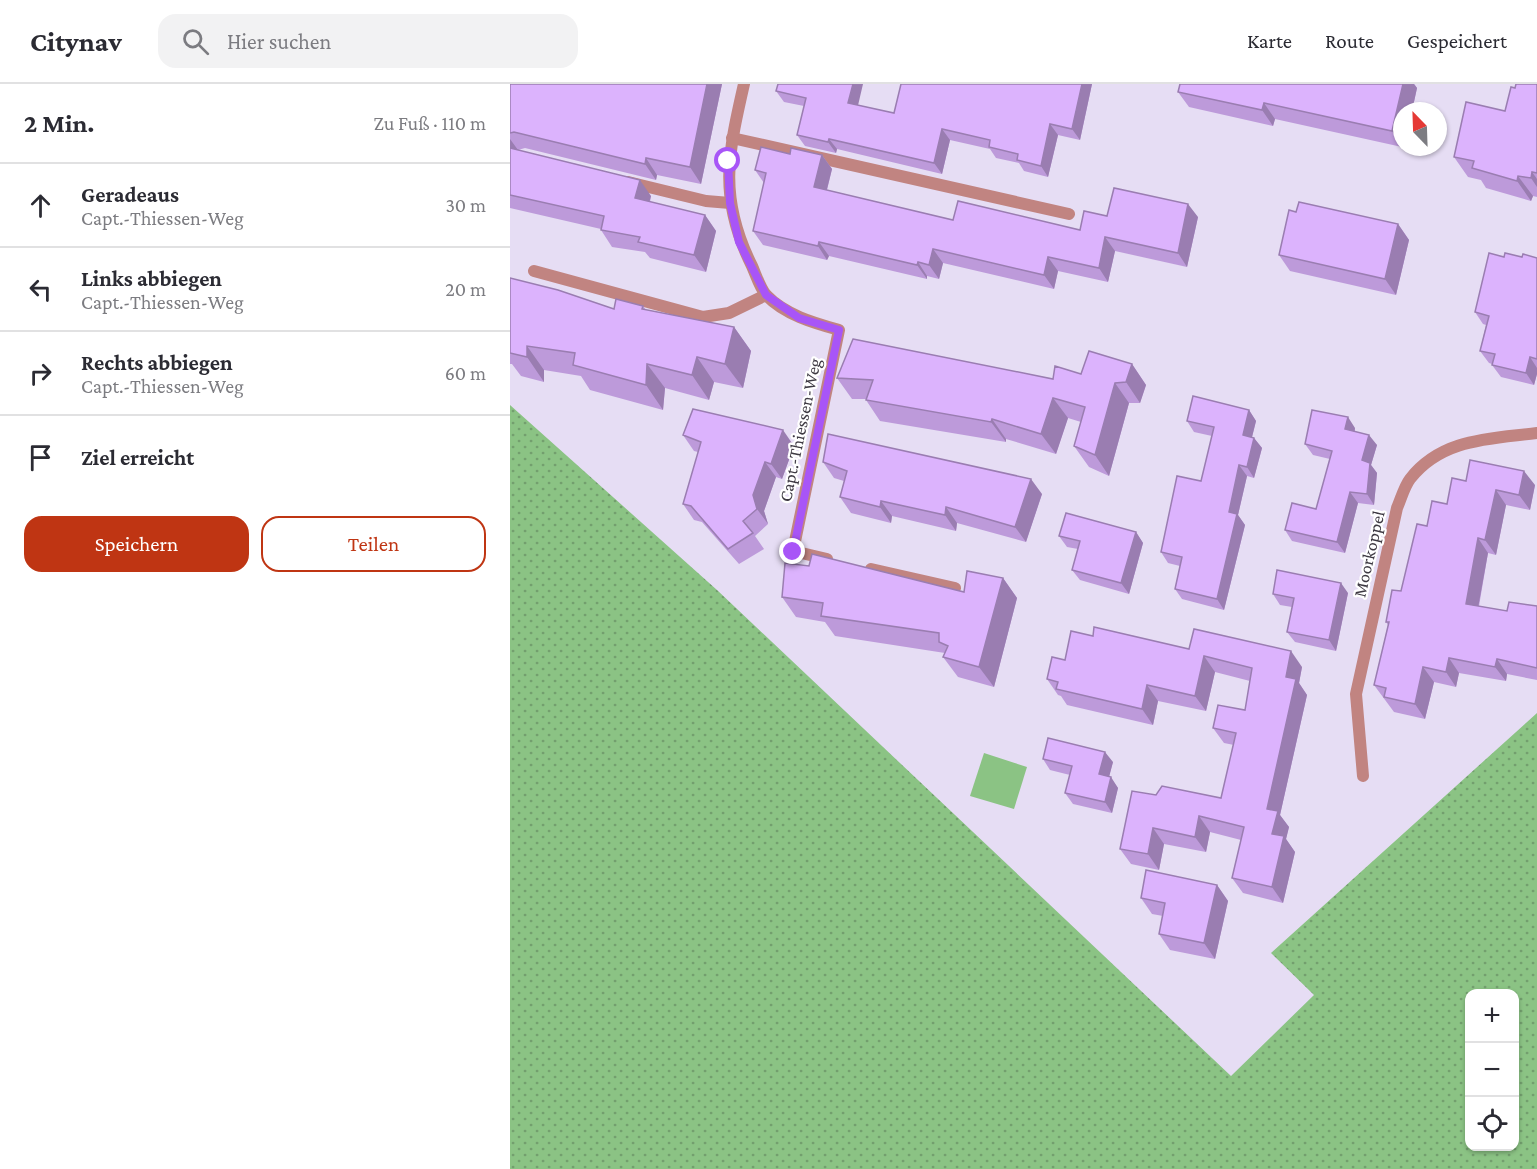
<!DOCTYPE html>
<html lang="de">
<head>
<meta charset="utf-8">
<style>
	body { margin:0; font-family:"Crimson Pro",serif; background:#f2f2f3; color:#2b2b33 }
	.controls { position:absolute; right:18px; bottom:18px; display:grid; overflow:hidden; border-radius:12px; box-shadow:0 2px 4px #0004 }
	.controls button { width:54px; height:54px; display:grid; place-items:center; padding:0; border:0; border-bottom:2px solid #e1e1e2; background:#fff; color:#2b2b33; font:30px sans-serif }
	.compass { position:absolute; left:883px; top:18px; width:54px; height:54px; border-radius:50%; background:#fff; box-shadow:0 2px 4px #0004; rotate:337deg }
	.stop { position:absolute; width:18px; height:18px; margin:-14px; border:4px solid #a855f7; border-radius:50%; background:#fff }
	.stop.end { background:#a855f7; border-color:#fff; box-shadow:0 2px 6px #0008 }
	.list { margin:0; padding:0; list-style:none }
	h2 { display:flex; justify-content:space-between; align-items:center; height:78px; margin:0; padding:0 24px; font-size:26px }
	h2 small { font-size:20px; font-weight:400; color:#7c7c81 }
	.list li { display:grid; grid-template-columns:39px 1fr auto; gap:18px; align-items:center; box-sizing:border-box; height:84px; padding:0 24px; border-top:2px solid #e1e1e2 }
	.list b { display:block; font-size:22px; white-space:nowrap }
	.list p { margin:0; font-size:20px; white-space:nowrap; color:#7c7c81 }
	.list em { font-size:20px; font-style:normal; color:#7c7c81 }
	.actions { display:flex; gap:12px; padding:18px 24px }
	.actions a { flex:1; padding:14px 0; border:2px solid #bf3513; border-radius:18px; text-align:center; font-size:21px; color:#bf3513 }
	.actions .main { background:#bf3513; color:#fff }
	.icon { flex:none; width:33px; height:33px; fill:none; stroke:currentColor; stroke-width:2; stroke-linecap:round; stroke-linejoin:round }
	.map { position:relative; flex:none; width:1027px; height:1085px; overflow:hidden }
	header { display:flex; align-items:center; gap:36px; box-sizing:border-box; height:84px; padding:0 30px; background:#fff; border-bottom:2px solid #e1e1e2 }
	header strong { font-size:28px }
	nav { display:flex; gap:33px; margin-inline-start:auto; font-size:21px }
	.search { width:420px; height:54px; background:#f2f2f3; display:flex; align-items:center; gap:15px; box-sizing:border-box; padding:0 21px; border-radius:18px; color:#7c7c81; font-size:22px }
	main { display:flex }
	aside { flex:1; background:#fff }
	.map>svg:first-child { display:block }
</style>
</head>
<body>
<header>
<strong>Citynav</strong>
<div class="search"><svg class="icon" aria-label="search" viewBox="0 0 24 24"><circle cx="10" cy="10" r="6"/><path d="M15 15l6 6"/></svg>Hier suchen</div>
<nav><a>Karte</a><a>Route</a><a>Gespeichert</a></nav>
</header>
<main>
<aside>
<h2>2 Min.<small>Zu Fuß · 110 m</small></h2>
<ul class="list">
<li><svg class="icon" aria-label="ahead" viewBox="0 0 24 24"><path d="M12 20V5M6 11l6-6 6 6"/></svg><div><b>Geradeaus</b><p>Capt.-Thiessen-Weg</p></div><em>30 m</em></li>
<li><svg class="icon" aria-label="left" viewBox="0 0 24 24"><path d="M17 20v-9H6M10 6l-5 5 5 5"/></svg><div><b>Links abbiegen</b><p>Capt.-Thiessen-Weg</p></div><em>20 m</em></li>
<li><svg class="icon" aria-label="right" viewBox="0 0 24 24"><path d="M7 20v-9h11M14 6l5 5-5 5"/></svg><div><b>Rechts abbiegen</b><p>Capt.-Thiessen-Weg</p></div><em>60 m</em></li>
<li><svg class="icon" aria-label="arrive" viewBox="0 0 24 24"><path d="M6 21V4h12l-3 4 3 4H6"/></svg><div><b>Ziel erreicht</b></div></li>
</ul>
<div class="actions"><a class="main">Speichern</a><a>Teilen</a></div>
</aside>
<div class="map">
<svg width="1027" height="1085" viewBox="0 0 1027 1085">
	<defs>
		<pattern id="grass-dots" width="8" height="8" patternUnits="userSpaceOnUse" patternTransform="scale(1.5)"><rect width="8" height="8" fill="#8bc384"/><path d="M2 2h.1M6 6h.1" fill="none" stroke="#739f6e" stroke-width="1.8" stroke-linecap="round"/></pattern>
	</defs>
	<rect width="100%" height="100%" fill="#e6ddf4"/>
	<path fill="url(#grass-dots)" fill-rule="evenodd" d="M0,321l207,185 514,486 83,-81 -43,-42 266,-240v456h-1027zM960,910h45v152h-45z"/>
	<path fill="#8bc384" d="M474,669l43,14 -13,42 -44,-13z"/>
	<g fill="none" stroke-linecap="round" stroke-linejoin="round">
		<path stroke="#c18481" stroke-width="12" d="M222,54l337,76
			M118,98l78,19 24,2
			M24,187l169,46 26,-4 37,-18
			M283,467l34,8
			M361,485l84,19"/>
		<path stroke="#c18481" stroke-width="12" d="M234,0c-16,70 -26,114 8,182 4,9 8,22 14,29 19,20 48,28 73,35l-46,221
			M853,692l-7,-82 41,-186c4,-9 7,-21 13,-29 32,-41 81,-40 127,-46"/>
	</g>
	<path fill="#bd9ada" d="M0,0h212l-21,100 -44,-9 -1,5 -131,-32 -7,2 133,46 -1,6 55,13 11,16 -10,41 -56,-14 -5,-6 -33,-5 -11,-17v-1l-91,-21z
		M391,0h191l-12,56 -22,-5 -10,42 -24,-6 -5,-8 -23,-5 -6,-9 -40,-9 -8,34 -105,-25 -1,4 -31,-7 -8,-11 7,-29 -20,-4 -8,-11 82,14 36,8z
		M670,0h234l3,4 -5,23h-10v36l-127,-28 -2,7 -84,-19 -11,-15z
		M1027,0v113l-4,-1 -2,5 -45,-13 -5,-8 -13,-3 -14,-20 51,-46 10,-23z
		M280,70l32,1 10,14 -5,21 126,30 127,10 27,-14 91,1 -11,50 -72,-16 -7,31 -50,-11 -4,18 -111,-26 -4,16 -12,-3v3l-98,-23 -2,4 -64,-15 -10,-14 11,-48 -9,-13z
		M786,128l102,12 11,16 -13,55 -106,-24 -11,-16z
		M994,173l33,1v116l-3,11 -33,-8 -9,-12v-1l-3,-1 -9,-12 6,-26 -3,-1 -8,-12z
		M0,194l104,31 29,-3 3,4 88,17 17,24 -8,37 -29,-6 -5,18 -44,-12 -2,22 -73,-20 -9,-14 -37,-6v12l-23,-6 -9,-12h-2z
		M622,280l14,21 -6,18h-11l-20,73 -20,-9 -15,-21 7,-24 -13,-4 -12,36 -50,-15v3l-126,-21 -14,-21v-1h-14l-15,-21 216,1z
		M739,326l7,11 -4,16 2,1 8,10 -8,30 -7,-2 -9,39 7,10 -21,85 -42,-11 -7,-10 5,-23 -12,-3 -7,-11 40,-71 11,-45 -18,-4 -7,-11z
		M845,344v3l22,14 -6,20 6,8 -3,32 -16,-2 -13,50 -53,-12 -7,-11 31,-21 14,-50 -17,-4 -8,-11z
		M173,351l111,11 -12,33 -6,-2 -12,34 4,13 -13,12 9,13 -25,15 -37,-42 -8,-2 -11,-16 15,-52 -4,-1z
		M313,378l219,32 -16,48 -69,-19 -1,8 -64,-15 -1,7 -40,-10 -11,-16 4,-16 -10,-3z
		M956,397l69,4 -5,25 -24,-5 -10,50 -8,-2 -9,53 28,5 30,-5v74l-30,-6 -1,7 -47,-8 -3,14 -22,-5 -9,37 -31,-7 -20,-27 14,-60 -2,-3 15,-31 26,-65 20,-22z
		M626,448l7,11 -14,51 -49,-14 -8,-10 6,-21 -11,-2 -8,-11z
		M493,494l14,20 -23,89 -36,-10 -15,-20 2,-4 -110,-17 -10,-14 -29,-5 -14,-20 182,-5z
		M838,509l-12,58 -41,-9 -8,-10 5,-25 -12,-2 -7,-11z
		M583,552l96,13 113,18 -3,16 8,12 -27,120 9,12 -3,12 9,13 -12,51 -40,-10 -11,-15 9,-38 -31,-8 -4,20 -42,-8 -5,26 -28,-6 -11,-15 36,-54 65,3 13,-53 -10,-2 -11,-15 32,-18 5,-29 -35,-9 -9,39 -48,-10 -5,24 -86,-20 -6,-9 -3,-1 -11,-16 18,-19z
		M533,675l70,3 -4,14 9,12 -6,25 -39,-9 -8,-11 5,-18 -20,-5z
		M707,801l11,16 -13,58 -45,-9 -11,-16 4,-18 -11,-2 -11,-16z"/>
	<path fill="#9a7db1" d="M197,0h15l-21,100 -11,-17z
		M343,0h10l-7,30 -8,-11z
		M572,0h10l-12,56 -8,-11z
		M893,0h11l3,4 -5,23h-10v34l-10,-14z
		M754,19l11,16 -2,7 -11,-16z
		M540,40l8,11 -10,42 -7,-11z
		M432,45l8,11 -8,34 -8,-11z
		M0,55l8,11 -8,1z
		M319,55l8,10 -1,4 -8,-11z
		M312,71l10,14 -8,32 -10,-14z
		M136,74l11,17 -1,5 -11,-16z
		M1022,88l5,7v8l-6,-9z
		M1008,92l15,20 -2,5 -14,-20z
		M130,96l11,16 -5,18 -11,-16z
		M678,120l10,13 -11,50 -9,-14z
		M195,131l11,16 -10,41 -12,-17z
		M888,140l11,16 -13,55 -11,-16z
		M595,153l10,14 -7,31 -9,-14z
		M309,158l10,14 -2,4 -9,-14z
		M423,165l10,14 -4,16 -10,-14z
		M538,173l10,14 -4,18 -10,-14z
		M408,178l9,14v3l-10,-14z
		M224,243l17,24 -8,37 -18,-24z
		M17,262l17,24v12l-17,-25z
		M187,273l17,25 -5,18 -17,-25z
		M1020,273l7,11v6l-3,11 -8,-12z
		M137,280l18,24 -2,22 -17,-25z
		M622,280l14,21 -6,18 -14,-21z
		M605,299l14,20 -20,73 -14,-21z
		M543,314l15,20 -12,36 -15,-20z
		M739,326l7,11 -6,24 -7,-10z
		M838,333l7,11 -2,12 -8,-11z
		M482,335l14,20v3l-15,-20z
		M273,346l11,16 -12,33 -11,-15z
		M859,351l8,10 -6,20 6,8 -3,32 -7,-11 -5,-34z
		M744,354l8,10 -8,30 -7,-11z
		M255,378l11,15 -12,34 4,13 -11,-15 -4,-14z
		M729,381l8,11 -9,39 7,10 -21,85 -7,-11 12,-87z
		M1014,387l11,14 -5,25 -11,-15z
		M521,395l11,15 -16,48 -11,-15z
		M986,406l10,15 -10,50 -11,-15z
		M840,408l8,11 -13,50 -8,-11z
		M371,417l11,15 -1,7 -11,-16z
		M436,423l11,16 -1,8 -11,-16z
		M626,448l7,11 -14,51 -8,-11z
		M968,454l10,15 -12,66 -10,-15z
		M493,494l14,20 -23,89 -15,-20z
		M831,499l7,10 -12,58 -7,-11z
		M781,567l11,16 -3,16 8,12 -27,120 9,12 -3,12 9,13 -12,51 -11,-16v-53l-5,-25 19,-132z
		M694,572l11,16 -9,39 -11,-15z
		M939,574l10,15 -3,14 -10,-15z
		M987,575l10,15 -1,7 -11,-14z
		M913,583l11,15 -9,37 -10,-15z
		M637,601l11,16 -5,24 -11,-16z
		M595,668l8,10 -6,23 -8,-11z
		M601,693l7,11 -6,25 -7,-11z
		M689,732l11,16 -4,20 -11,-15z
		M643,744l11,16 -5,26 -11,-16z
		M707,801l11,16 -13,58 -11,-16z"/>
	<path fill="#dcb3fd" stroke="#9a7db1" stroke-width="1.5" d="M0,0h197l-17,83 -44,-9 -1,6 -131,-32 -4,1z
		M268,0h75l-5,19 46,10 7,-29h181l-10,45 -22,-5 -9,42 -24,-6 1,-6 -29,-7 1,-7 -48,-11 -8,34 -105,-24 -1,3 -31,-7 9,-37 -30,-7z
		M670,0h223l-11,47 -128,-28 -2,7 -84,-18z
		M1006,0h21v89l-5,-1 -1,6 -13,-2 -1,5 -45,-13 2,-7 -20,-4 12,-55 39,9 6,-24 4,1z
		M251,63l29,7 1,-6 31,7 -8,32 139,33 5,-19 122,29 4,-19 23,5 7,-28 74,16 -10,49 -73,-16 -6,31 -51,-11 -4,18 -111,-26 -4,16 -11,-3 -1,3 -98,-23 -1,4 -65,-15 13,-58 -11,-3z
		M0,64l130,32 -5,18 70,17 -11,40 -56,-13 2,-5 -39,-7 3,-14 -94,-21z
		M789,118l99,22 -13,55 -106,-24 10,-45 7,2z
		M979,169l15,4 1,-4 17,4 1,-3 14,4v101l-7,-2 -4,16 -34,-8 3,-11 -15,-3 9,-35 -14,-4z
		M0,194l48,12 56,19 2,-10 27,7 -1,3 92,18 -9,37 -28,-7 -5,18 -45,-11 -1,21 -73,-20 2,-12 -48,-7v11l-17,-4z
		M343,255l200,40 2,-13 26,8 8,-23 43,13 -6,18 -11,1 -20,72 -21,-9 11,-39 -32,-9 -12,36 -49,-15 -1,3 -125,-22 7,-20 -36,-2z
		M683,312l56,14 -6,25 11,3 -7,29 -8,-2 -10,47 8,2 -20,85 -42,-10 7,-32 -21,-5 16,-76 24,5 13,-54 -27,-6z
		M183,325l90,21 -12,34 -6,-2 -12,33 4,14 -14,12 10,12 -25,16 -37,-43 -8,-2 18,-62 -18,-7z
		M802,326l36,7 -3,12 24,6 -7,25 8,3 -3,31 -17,-2 -13,50 -52,-12 7,-27 24,6 16,-58 -27,-7z
		M318,350l203,45 -16,48 -69,-20 -1,8 -64,-14 -1,6 -40,-10 7,-26 -24,-9z
		M960,376l54,11 -5,24 -23,-5 -11,50 -7,-2 -12,66 41,7 2,-9 28,4v62l-40,-9 -2,8 -46,-9 -3,14 -23,-5 -8,37 -31,-7 2,-9 -12,-3 15,-63h-3l6,-32 9,1 16,-67 10,2 5,-25 15,3 5,-26 14,3z
		M556,429l70,19 -15,51 -49,-13 8,-29 -21,-5z
		M302,470l152,38 3,-21 36,7 -24,89 -36,-10 5,-11 -9,-4v-9l-118,-17 2,-13 -41,-6 3,-34 24,3z
		M767,486l64,13 -12,57 -42,-8 7,-34 -21,-4z
		M584,543l95,22 5,-20 97,22 -5,26 10,2 -29,130 11,2 -6,23 12,2 -12,51 -40,-9 12,-51 -45,-11 -4,21 -42,-9 -5,26 -28,-5 12,-58 24,4 6,-9 59,12 15,-65 -23,-5 5,-23 27,5 7,-42 -48,-12 -9,40 -48,-11 -5,24 -86,-20 2,-7 -11,-3 5,-22 13,3 6,-29 22,5z
		M538,654l57,14 -6,22 12,3 -6,25 -40,-9 7,-27 -29,-7z
		M636,786l71,15 -13,58 -45,-9 6,-31 -24,-5z"/>
	<g fill="none" stroke-linecap="round" stroke-linejoin="round">
		<path stroke="#a855f7" stroke-width="8" d="M218,77l2,42 9,39 27,53 33,23 40,12 -46,222"/>
	</g>
	<g text-anchor="middle" dominant-baseline="central" stroke-width="4.5" stroke-linejoin="round" paint-order="stroke">
		<g font-size="18" fill="#3e3a43" stroke="#fff">
			<text transform="translate(290 346) rotate(-78)">Capt.-Thiessen-Weg</text>
			<text transform="translate(859 470) rotate(-77)">Moorkoppel</text>
		</g>
	</g>
</svg>
<div class="controls">
<button>+</button>
<button>−</button>
<button><svg class="icon" aria-label="locate" viewBox="0 0 24 24"><circle cx="12" cy="12" r="6"/><path d="M12 2v4M12 18v4M2 12h4M18 12h4"/></svg></button>
</div>
<svg class="compass" viewBox="-18 -18 36 36"><path d="M0-13l5 13h-10z" fill="#e53935"/><path d="M0 13l5-13h-10z" fill="#7c7c81"/></svg>
<div class="stop" style="left:218px;top:77px"></div>
<div class="stop end" style="left:283px;top:468px"></div>
</div>
</main>
</body>
</html>
